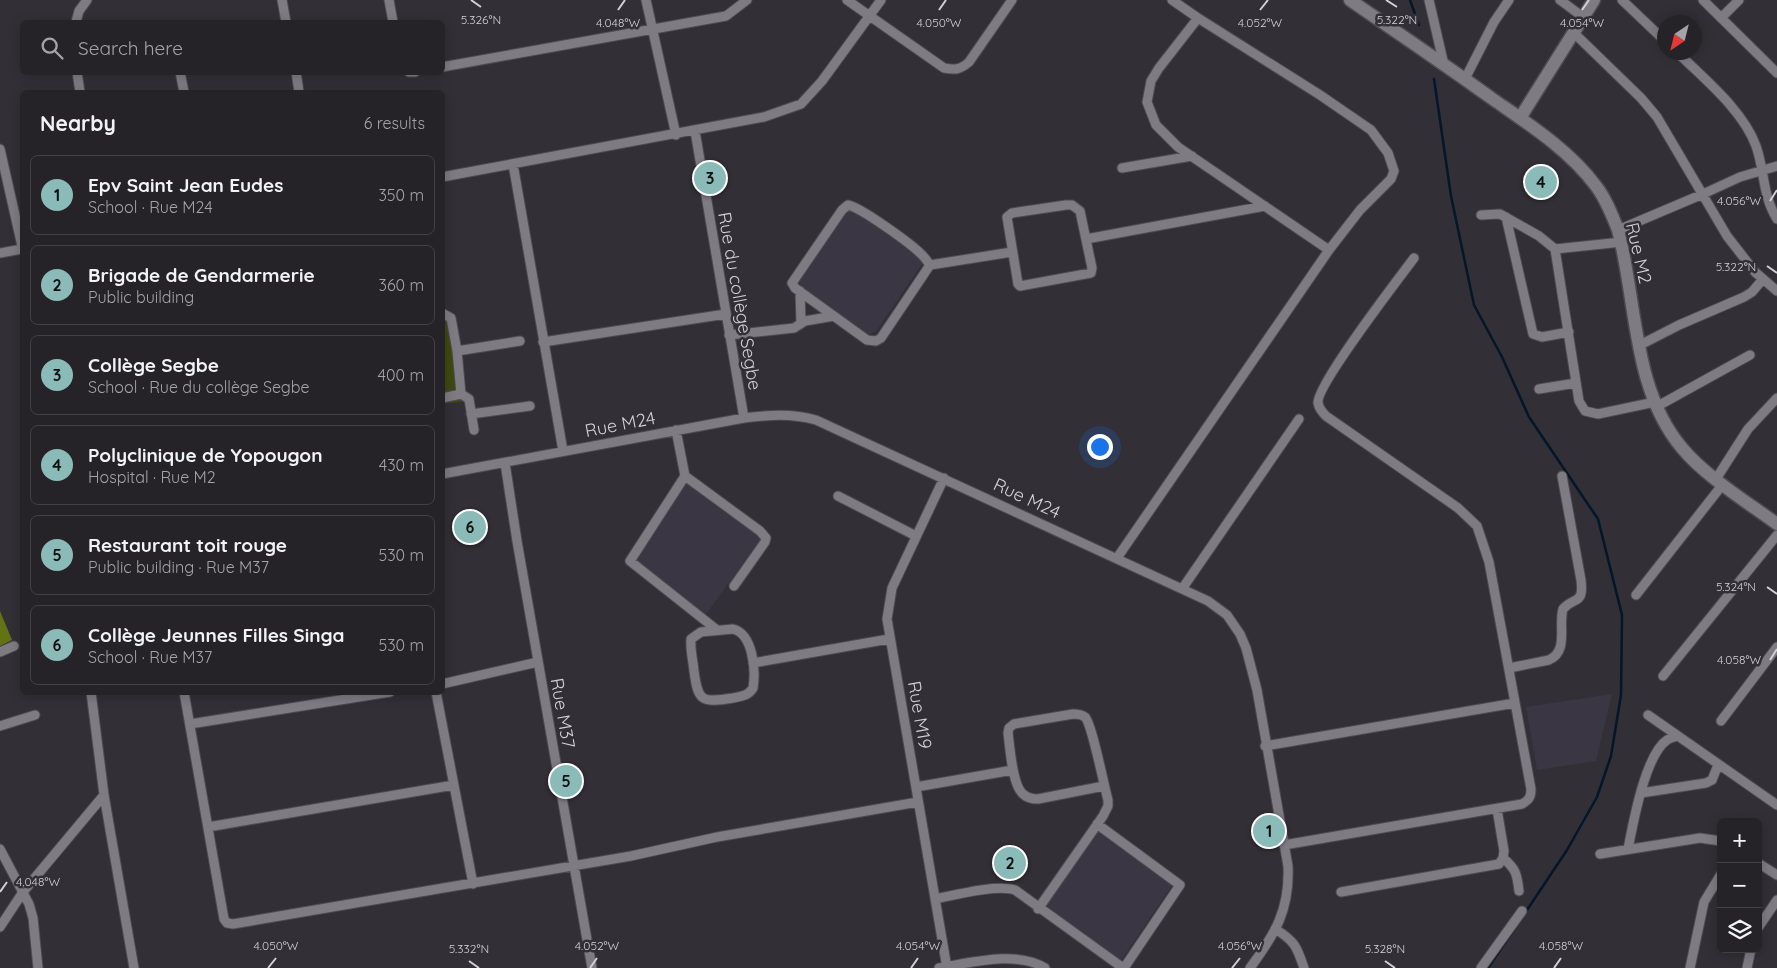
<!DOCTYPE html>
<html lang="en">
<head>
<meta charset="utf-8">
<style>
	body { margin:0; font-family:Quicksand,sans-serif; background:#2e2b30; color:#f1f3f6 }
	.controls { position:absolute; right:15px; bottom:15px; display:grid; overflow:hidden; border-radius:8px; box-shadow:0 2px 12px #0003 }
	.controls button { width:45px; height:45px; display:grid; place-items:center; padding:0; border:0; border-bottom:1px solid #424045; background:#262328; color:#f1f3f6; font:25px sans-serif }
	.compass { position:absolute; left:1657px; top:15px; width:45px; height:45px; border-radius:50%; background:#262328; box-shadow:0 2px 12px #0003; rotate:215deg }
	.you { position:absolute; left:1099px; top:446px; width:18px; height:18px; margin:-12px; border:4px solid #fff; border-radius:50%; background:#1a73e8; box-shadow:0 0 0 8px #1a73e833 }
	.badge { display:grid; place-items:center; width:32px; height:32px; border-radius:50%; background:#8bbbb9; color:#111; font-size:16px; font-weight:700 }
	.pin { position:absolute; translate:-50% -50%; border:2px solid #fff; box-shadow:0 1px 5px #0006 }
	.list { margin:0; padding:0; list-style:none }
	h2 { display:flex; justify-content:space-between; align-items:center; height:65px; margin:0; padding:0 20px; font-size:21px }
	h2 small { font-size:16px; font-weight:400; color:#a4a4a8 }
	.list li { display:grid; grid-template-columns:32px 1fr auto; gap:15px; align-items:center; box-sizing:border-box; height:80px; margin:0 10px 10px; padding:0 10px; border:1px solid #424045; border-radius:8px }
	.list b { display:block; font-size:19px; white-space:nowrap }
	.list p { margin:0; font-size:16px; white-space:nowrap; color:#a4a4a8 }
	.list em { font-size:16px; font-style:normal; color:#a4a4a8 }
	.icon { flex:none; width:28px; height:28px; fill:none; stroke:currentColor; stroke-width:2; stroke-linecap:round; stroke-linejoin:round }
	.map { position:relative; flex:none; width:1777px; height:968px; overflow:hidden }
	.search { position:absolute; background:#262328; box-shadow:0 2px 12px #0003; left:20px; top:20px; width:425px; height:55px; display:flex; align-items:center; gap:12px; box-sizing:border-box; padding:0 18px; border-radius:8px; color:#a4a4a8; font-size:19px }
	.panel { position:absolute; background:#262328; box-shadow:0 2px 12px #0003; left:20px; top:90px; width:425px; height:605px; border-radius:8px }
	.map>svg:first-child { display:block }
</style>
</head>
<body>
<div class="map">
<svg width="1777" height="968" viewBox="0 0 1777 968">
	<rect width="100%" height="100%" fill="#322f36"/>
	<path fill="#3b3643" d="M848,207l70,46 5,8 -1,3 -45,66 -8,5 -75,-52z
		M686,480l77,56 -57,78 -75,-54z
		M1612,694l-16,67 -59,9 -11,-63z
		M1095,828l78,56 -53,78 -78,-56z"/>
	<path fill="#3e4910" d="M452,314l14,87 -23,3v-89z"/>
	<path fill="#627316" d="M0,611l12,29 -12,6z"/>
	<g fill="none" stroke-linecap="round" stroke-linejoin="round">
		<path stroke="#04162a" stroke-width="2.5" d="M1410,0l9,25
			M1434,79l17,117 23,109 28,52 27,60 69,102 24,96 -1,80 -10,61 -14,41 -30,53 -42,63
			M1488,968l27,-40"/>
		<g stroke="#4e4b51" stroke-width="11">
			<path id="street" d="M282,0l4,22
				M389,0l4,22
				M646,0l30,135
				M847,0l97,68c11,2 16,2 25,-6l43,-62
				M1429,0l15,65
				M1560,0l23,17
				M1622,0l42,40
				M1703,0l74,73
				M1198,18l-39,50 -8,13 -4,21 9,23 22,22 151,103
				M1721,18l18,-18
				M76,22l3,-11 8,-11
				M1574,33l67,65 16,19 70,119 28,36 22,19
				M1677,52c27,27 66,58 79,94 9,25 6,49 21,73
				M442,67l284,-51 21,-16
				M77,72l3,20
				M180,72l4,20
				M296,72l3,20
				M409,72h6
				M1465,79l29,-57 15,-22
				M695,131l49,287
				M0,149l22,97
				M513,164l50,287
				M1122,168l70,-12
				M442,177l322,-60 37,-13 21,-23 59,-81
				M1066,205h6l8,6 12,57 -1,5 -71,13 -2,-2 -11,-67 5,-4z
				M1481,215l19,-1 39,22 16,13 24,152 6,10 13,3 57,-12
				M1506,217l27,117 9,3 27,-5
				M1618,230l85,-36 37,-17 37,-11
				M1086,239l179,-33
				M1555,249l67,-7
				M0,253l22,-4
				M930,265c-3,-4 -6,-9 -10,-12 -10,-10 -60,-46 -72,-48l-6,5 -50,73 3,5 72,52 9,1 5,-3 49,-73 82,-13
				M800,291l1,32
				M442,313l9,5 6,33 63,-10
				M729,335l65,-7 11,-7 29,-5
				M543,342l183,-28
				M1640,345l39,-20 65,-28 8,-5 11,-13
				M1539,389l37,-6
				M461,394l8,5 5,31
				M442,398l19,-4 -4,-43
				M1656,407l94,-52
				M471,414l59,-8
				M676,430l9,46 -55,85 87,69
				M505,463l12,78 75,427
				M442,474l302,-56c25,-3 47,-5 72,2l392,181 19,14 13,19 6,14 11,42 31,176c2,44 -13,68 -38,102
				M685,476l75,55 6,7 -1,4 -31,44
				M944,478l-52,110 -5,31 60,349
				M1716,479l32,-50 29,-31
				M838,496l78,40
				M1117,558l212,-308 31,-40 31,-31 3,-8 -6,-18 -17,-23 -51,-35 -122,-77 -26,-18
				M1182,589l117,-170
				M1636,595l87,-111
				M733,629c20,5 23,41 20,59 -5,8 -11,8 -20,10 -31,5 -35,4 -39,-27 -1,-11 -4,-21 -3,-32l10,-7z
				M0,652l14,-6
				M753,663l136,-24
				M1509,668l40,-8c20,-9 9,-34 14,-51 11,-13 21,-3 18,-29l-19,-104
				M1663,676l114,-141
				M442,684l96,-22
				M91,692l13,103 30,173
				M184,692l40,227 3,4 6,1 398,-68 86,-19 201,-35
				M436,692l37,192
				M1648,715l129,90
				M1721,721l56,-74
				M190,724l200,-32
				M0,726l35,-11
				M1265,746l250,-43
				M916,787l97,-17
				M1641,793l65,-10 6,-3 6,-15
				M1097,824l83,61 -56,83
				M208,827l246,-42
				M1284,845l238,-41c7,-4 9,-7 9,-15l-42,-227 -12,-36 -19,-18 -132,-92c-3,-3 -7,-7 -8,-13 -2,-17 81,-125 96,-145
				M0,849l29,55 4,14 5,50
				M1628,849c5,-25 17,-94 39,-109 3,-2 7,-3 11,-4
				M1600,854l100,-16 21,3
				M1503,858c13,11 14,16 16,33
				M1758,863l19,12
				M1341,892l158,-28 4,-6 1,-7 -7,-42
				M935,899c20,-4 62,-15 80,-9l108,78
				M1038,909l65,-93 5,-10v-6c-4,-14 -16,-76 -23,-83 -4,-3 -8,-3 -12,-3l-59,10 -5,4 -1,5c2,14 4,52 15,61 4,4 10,5 15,5l66,-13
				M0,927l23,-35 81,-97
				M1758,928l19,-28
				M1275,929c20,12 22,18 29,39
				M939,968c31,-5 78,-18 106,0
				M1481,968l41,-57
				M1690,968l14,-66 17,-28
				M1747,968l4,-19"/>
		</g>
		<g stroke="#4e4b51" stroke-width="15">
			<path id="secondary" d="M1350,0c48,33 97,66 144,100 36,25 75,50 102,86 10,13 16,29 22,44 19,71 14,159 64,218 23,28 65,54 95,76
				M1520,118l74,-118"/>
		</g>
		<use href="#street" stroke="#7e7b83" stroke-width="9"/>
		<use href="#secondary" stroke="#7e7b83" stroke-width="12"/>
	</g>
	<path fill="none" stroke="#d2d0d5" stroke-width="2" d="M471,0l10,7M1386,0l11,7M618,10l7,-10M939,10l7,-10M1260,10l8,-10M1582,10l7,-10M1770,201l7,-11M1767,266l10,7M1767,587l10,7M1770,660l7,-11M0,892l7,-10M469,961l10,7M1385,961l10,7M268,968l8,-10M590,968l7,-10M911,968l7,-10M1232,968l8,-10M1554,968l7,-10"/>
	<g text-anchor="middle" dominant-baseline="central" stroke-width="5" stroke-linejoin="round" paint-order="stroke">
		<g font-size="18" fill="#d2d0d5" stroke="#322f36">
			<text transform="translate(1639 253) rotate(77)">Rue M2</text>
			<text transform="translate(740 301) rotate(80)">Rue du collège Segbe</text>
			<text transform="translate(620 424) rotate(-11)">Rue M24</text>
			<text transform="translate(1027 498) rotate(25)">Rue M24</text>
			<text transform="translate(563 713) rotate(80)">Rue M37</text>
			<text transform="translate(920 715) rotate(80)">Rue M19</text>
		</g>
	</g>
	<g font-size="12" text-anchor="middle" fill="#d2d0d5" stroke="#322f36" stroke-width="5" stroke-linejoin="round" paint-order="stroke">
		<text x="481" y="24">5.326°N</text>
		<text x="1397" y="24">5.322°N</text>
		<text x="618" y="27">4.048°W</text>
		<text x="939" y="27">4.050°W</text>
		<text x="1260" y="27">4.052°W</text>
		<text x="1582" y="27">4.054°W</text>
		<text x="1739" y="205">4.056°W</text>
		<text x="1736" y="271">5.322°N</text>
		<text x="1736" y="591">5.324°N</text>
		<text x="1739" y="664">4.058°W</text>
		<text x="38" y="886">4.048°W</text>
		<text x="276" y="950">4.050°W</text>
		<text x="597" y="950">4.052°W</text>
		<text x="918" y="950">4.054°W</text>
		<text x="1240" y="950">4.056°W</text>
		<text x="1561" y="950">4.058°W</text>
		<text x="469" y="953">5.332°N</text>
		<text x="1385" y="953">5.328°N</text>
	</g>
</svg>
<div class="controls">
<button>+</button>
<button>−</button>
<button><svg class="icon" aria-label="layers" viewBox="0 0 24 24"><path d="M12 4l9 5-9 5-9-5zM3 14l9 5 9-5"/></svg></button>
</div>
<svg class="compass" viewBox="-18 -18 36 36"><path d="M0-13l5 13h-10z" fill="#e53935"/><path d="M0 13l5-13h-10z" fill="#a4a4a8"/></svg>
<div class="you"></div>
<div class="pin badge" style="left:1269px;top:831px">1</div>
<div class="pin badge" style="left:1010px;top:863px">2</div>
<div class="pin badge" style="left:710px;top:178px">3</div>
<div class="pin badge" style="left:1541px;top:182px">4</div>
<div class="pin badge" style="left:566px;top:781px">5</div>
<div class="pin badge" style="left:470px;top:527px">6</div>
<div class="search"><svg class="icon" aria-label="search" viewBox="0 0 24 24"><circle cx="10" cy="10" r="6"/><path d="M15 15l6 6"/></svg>Search here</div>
<section class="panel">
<h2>Nearby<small>6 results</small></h2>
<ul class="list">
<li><span class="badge">1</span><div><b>Epv Saint Jean Eudes</b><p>School · Rue M24</p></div><em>350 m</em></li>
<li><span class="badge">2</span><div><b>Brigade de Gendarmerie</b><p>Public building</p></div><em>360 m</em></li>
<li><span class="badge">3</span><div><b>Collège Segbe</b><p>School · Rue du collège Segbe</p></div><em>400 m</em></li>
<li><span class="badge">4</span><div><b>Polyclinique de Yopougon</b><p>Hospital · Rue M2</p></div><em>430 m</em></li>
<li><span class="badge">5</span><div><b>Restaurant toit rouge</b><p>Public building · Rue M37</p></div><em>530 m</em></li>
<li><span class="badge">6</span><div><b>Collège Jeunnes Filles Singa</b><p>School · Rue M37</p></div><em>530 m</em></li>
</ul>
</section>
</div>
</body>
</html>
